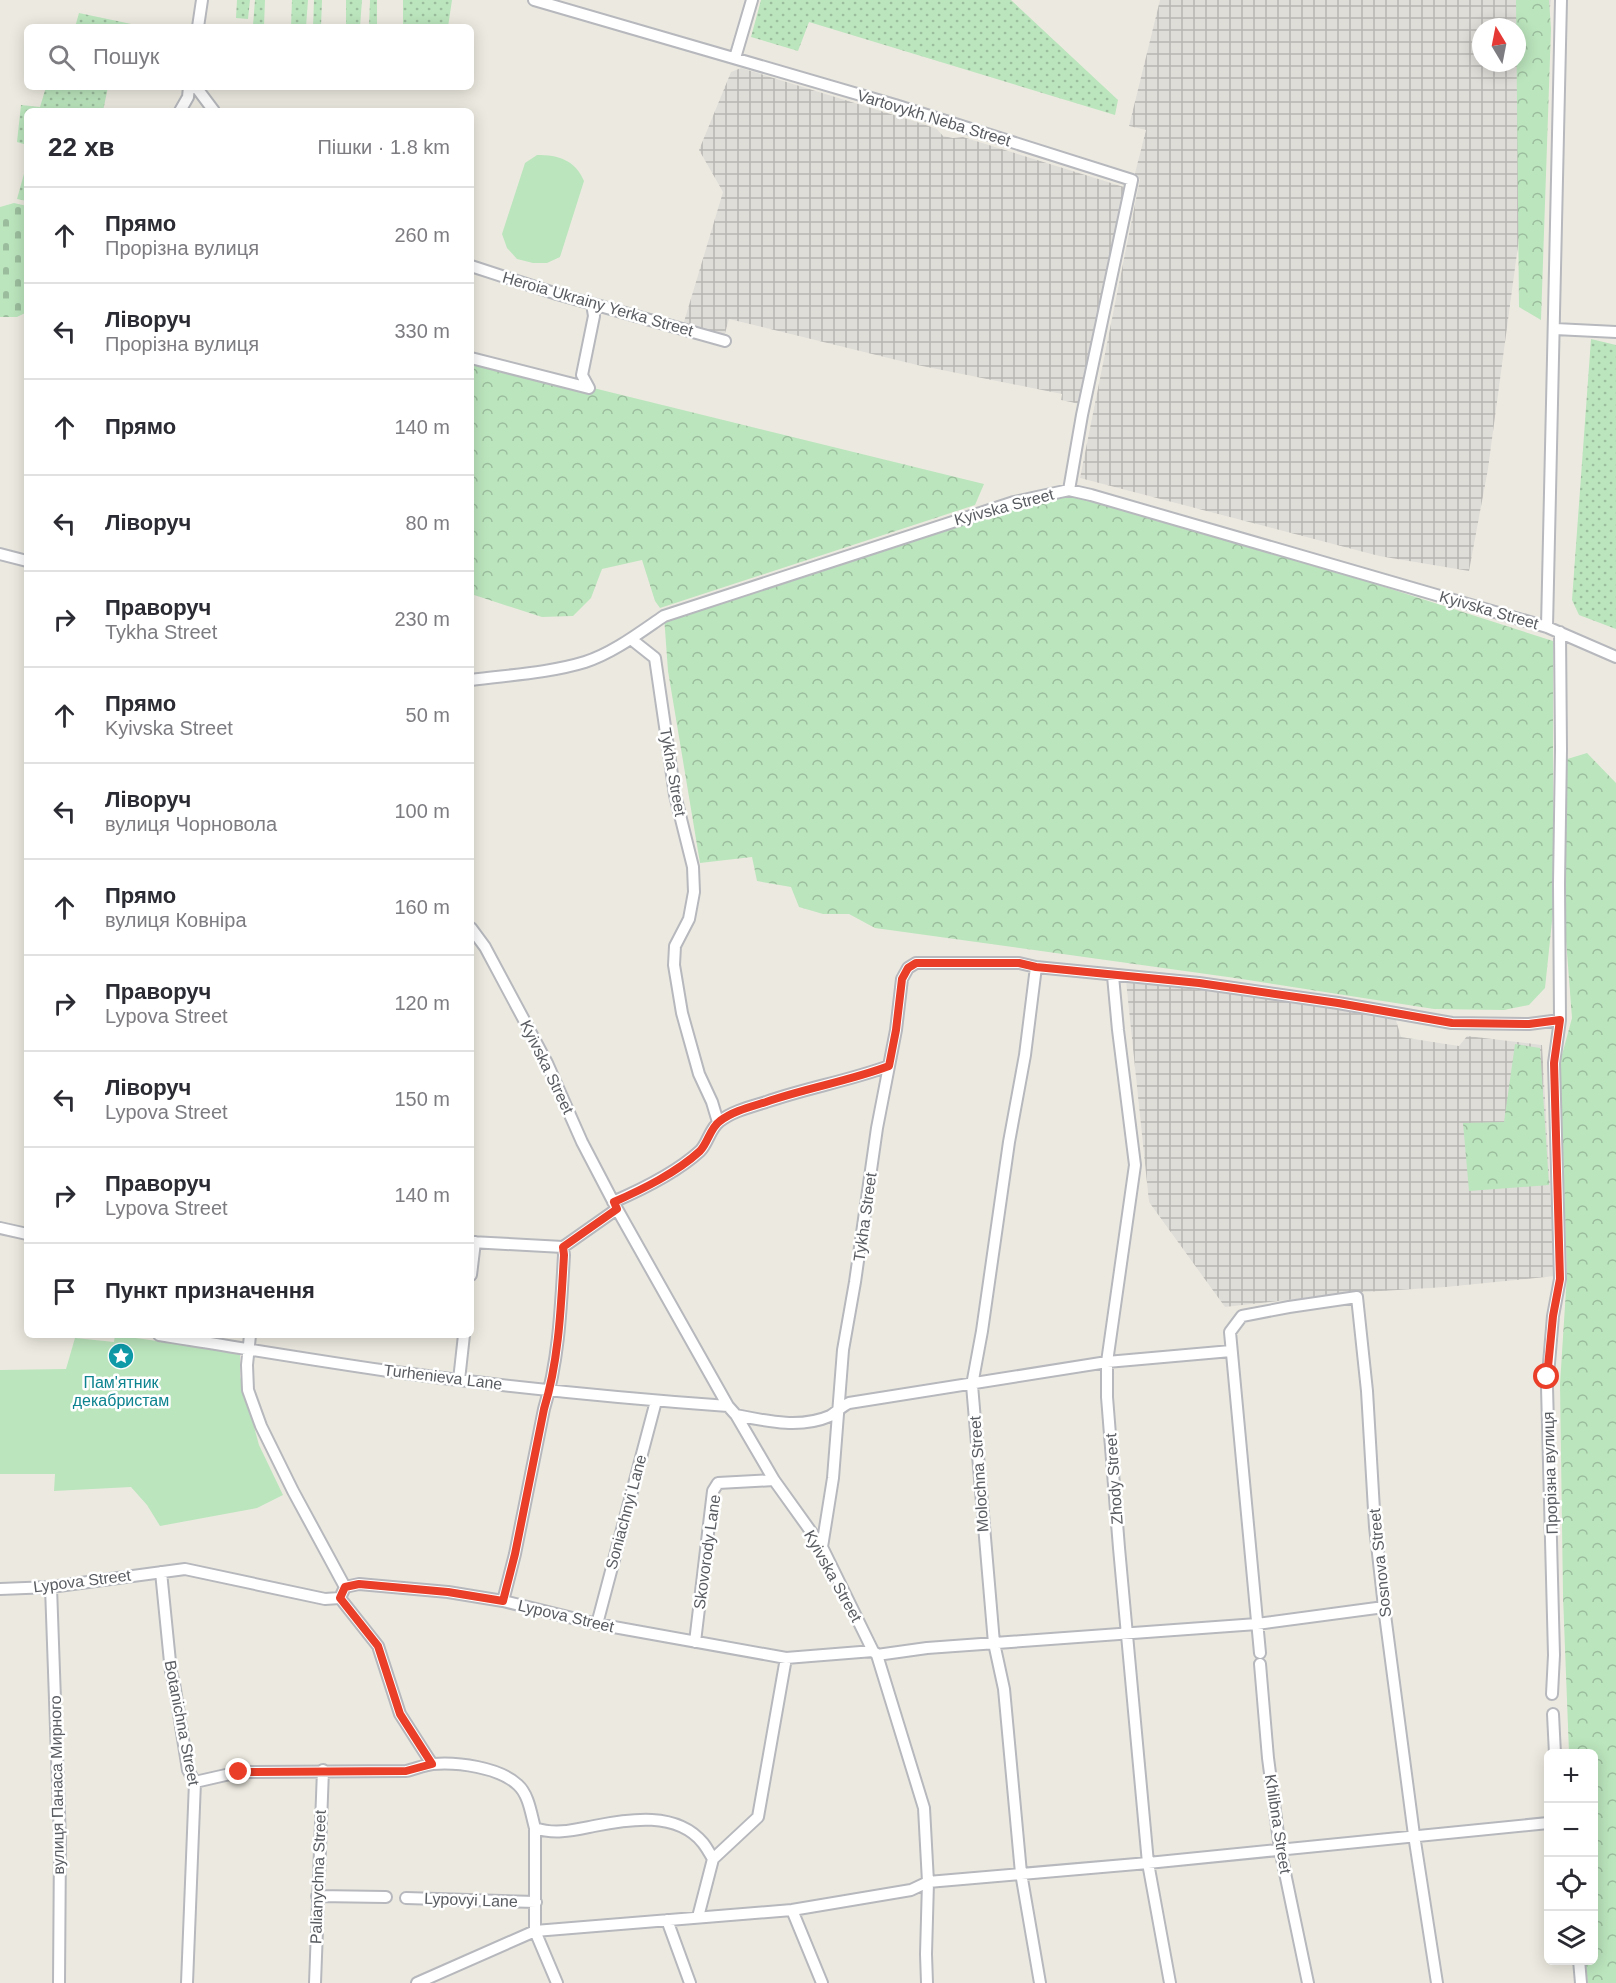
<!DOCTYPE html>
<html lang="uk">
<head>
<meta charset="utf-8">
<style>
	body { margin:0; font-family:Helvetica,sans-serif; background:#f2f2f3; color:#2b2b33 }
	.controls { position:absolute; right:18px; bottom:18px; display:grid; overflow:hidden; border-radius:9px; box-shadow:0 3px 15px #0003 }
	.controls button { width:54px; height:54px; display:grid; place-items:center; padding:0; border:0; border-bottom:2px solid #e1e1e2; background:#fff; color:#2b2b33; font:30px sans-serif }
	.compass { position:absolute; left:1472px; top:18px; width:54px; height:54px; border-radius:50%; background:#fff; box-shadow:0 3px 15px #0003; rotate:350deg }
	.stop { position:absolute; width:18px; height:18px; margin:-14px; border:4px solid #ea3e28; border-radius:50%; background:#fff }
	.stop.end { background:#ea3e28; border-color:#fff; box-shadow:0 2px 6px #0008 }
	.list { margin:0; padding:0; list-style:none }
	h2 { display:flex; justify-content:space-between; align-items:center; height:78px; margin:0; padding:0 24px; font-size:26px }
	h2 small { font-size:20px; font-weight:400; color:#7c7c81 }
	.list li { display:grid; grid-template-columns:39px 1fr auto; gap:18px; align-items:center; box-sizing:border-box; height:96px; padding:0 24px; border-top:2px solid #e1e1e2 }
	.list b { display:block; font-size:22px; white-space:nowrap }
	.list p { margin:0; font-size:20px; white-space:nowrap; color:#7c7c81 }
	.list em { font-size:20px; font-style:normal; color:#7c7c81 }
	.icon { flex:none; width:33px; height:33px; fill:none; stroke:currentColor; stroke-width:2; stroke-linecap:round; stroke-linejoin:round }
	.map { position:relative; flex:none; width:1616px; height:1983px; overflow:hidden }
	.search { position:absolute; background:#fff; box-shadow:0 3px 15px #0003; left:24px; top:24px; width:450px; height:66px; display:flex; align-items:center; gap:15px; box-sizing:border-box; padding:0 21px; border-radius:9px; color:#7c7c81; font-size:22px }
	.panel { position:absolute; background:#fff; box-shadow:0 3px 15px #0003; left:24px; top:108px; width:450px; height:1230px; border-radius:9px }
	.map>svg:first-child { display:block }
</style>
</head>
<body>
<div class="map">
<svg width="1616" height="1983" viewBox="0 0 1616 1983">
	<defs>
		<pattern id="industrial-grid" width="8" height="8" patternUnits="userSpaceOnUse" patternTransform="scale(1.5)"><rect width="8" height="8" fill="#dfddd8"/><path d="M0 4h8M4 0v8" fill="none" stroke="#b8b6b3"/></pattern>
		<pattern id="forest-crowns" width="20" height="18" patternUnits="userSpaceOnUse" patternTransform="scale(1.5)"><rect width="20" height="18" fill="#bbe5bd"/><path d="M2 6a3 3 0 1 1 6 0M12 15a3 3 0 1 1 6 0" fill="none" stroke="#9bbd9d"/></pattern>
		<pattern id="cemetery-stones" width="16" height="16" patternUnits="userSpaceOnUse" patternTransform="scale(1.5)"><rect width="16" height="16" fill="#bbe5bd"/><path d="M2 7V4a2 2 0 0 1 4 0v3zM10 15v-3a2 2 0 0 1 4 0v3z" fill="#9bbd9d"/></pattern>
		<pattern id="garden-dots" width="8" height="8" patternUnits="userSpaceOnUse" patternTransform="scale(1.5)"><rect width="8" height="8" fill="#bbe5bd"/><path d="M2 2h.1M6 6h.1" fill="none" stroke="#9bbd9d" stroke-width="1.8" stroke-linecap="round"/></pattern>
	</defs>
	<rect width="100%" height="100%" fill="#eceae0"/>
	<path fill="url(#industrial-grid)" fill-rule="evenodd" d="M1160,0h391l-63,469 -19,102 -90,-15 -299,-78 60,-299 -6,-2 12,-47 -17,-4zM1481,27h36v36h-36z
		M741,68l182,56 14,5 6,7 10,2 10,-1 161,50 -44,217 -19,-4 1,-6 -145,-29 -188,-46 -5,18 -41,-12 40,-133 -24,-42 32,-78z
		M1126,981l154,19h10l105,17 6,20 58,9 8,-10 75,9 13,231 -109,11 -97,6 -124,14 -76,-105z"/>
	<path fill="#bbe5bd" d="M537,155c22,0 38,5 47,26l-24,76 -13,6h-14l-16,-4 -10,-11 -5,-14 23,-71z
		M115,1335l125,18v23l19,69 24,50 -26,13 -97,18 -13,-21 -16,-18 -77,4 1,-17h-55v-104l66,-1 9,-31 39,4z"/>
	<path fill="url(#forest-crowns)" d="M1516,0h33l2,29 -10,291 -22,-13z
		M471,358l513,126 -9,21 -315,103 -5,-7 -13,-41 -40,9 -11,29 -18,18 -31,1 -71,-23z
		M1069,490l38,8 446,143v271l-8,76 -16,17 -25,5 -70,-1 -199,-31 -360,-50 -26,-14h-26l-24,-7 -8,-20 -34,-6 -5,-24 -52,6 -32,-192 -4,-55z
		M1587,753l29,30v1200h-28l-3,-22 9,-1v-206l-25,-1 -6,-157 -3,-212 7,-110 -7,-212 12,-44 -8,-104v-154z
		M1515,1044l25,4 9,137 -80,6 -6,-68 41,-1z"/>
	<path fill="url(#cemetery-stones)" d="M14,203l13,3v106l-10,5h-17v-110z"/>
	<path fill="url(#garden-dots)" d="M237,0h13l-2,19 -12,-1z
		M255,0h10l-1,26 -11,-1z
		M292,0h16l-2,27h-15z
		M314,0h8l-1,27h-8z
		M346,0h16l-2,27h-14z
		M370,0h7v27h-8z
		M403,0h49l-4,27h-45z
		M761,0h250l107,100 -3,15 -306,-93 -11,29 -47,-14z
		M79,13l57,12v2h-61z
		M46,87h62l-5,24h-76v34l-10,-3 4,-37 19,2z
		M27,163v38l-10,-2z
		M1591,339l25,6v284l-37,-14 -7,-15z"/>
	<g fill="none" stroke-linecap="round" stroke-linejoin="round">
		<g stroke="#b6b8bd" stroke-width="14">
			<path id="minor" d="M534,0l361,105 237,75 -50,235 -13,75
				M198,27l4,-27
				M735,58l17,-58
				M196,87l18,24
				M180,111l8,-14 1,-10
				M471,266l86,28 168,47
				M1555,329l61,3
				M471,358l118,30 -7,-13 12,-59 -2,-12
				M0,554l27,7
				M1547,627l14,-627
				M631,639l24,19 20,137 18,72 1,25 -5,27 -14,27 -1,19 8,48 17,61 13,28 6,20
				M471,680c37,-5 78,-7 114,-18 28,-9 54,-29 79,-46l350,-114 55,-12 22,5 456,132 69,30
				M471,928l14,19 62,116 35,79 35,67 111,197 8,9 38,65 48,67 51,104 4,4 47,153 4,74 -2,72 1,29
				M1036,967l-11,88 -16,87 -27,189 -10,54 22,258 10,46 17,184 19,110
				M1113,976l5,54 17,135 -28,197v35l12,151 29,315 22,120
				M613,1202c30,-13 63,-29 87,-51 8,-8 10,-23 20,-30 13,-10 30,-14 46,-19 40,-14 82,-21 123,-36
				M0,1228l27,6
				M471,1242l92,5 54,-38
				M471,1275l4,-33
				M159,1335c76,12 153,25 229,36 113,15 227,27 340,35
				M250,1335l-3,30 1,25 13,36 32,65 52,96 -5,11 38,48 22,68 32,50
				M459,1380l5,-45
				M736,1415c30,6 64,14 94,1 7,-4 12,-10 19,-13l258,-41 124,-11
				M822,1547l11,-69 10,-128 12,-68 22,-154 19,-98 6,-51 6,-11 8,-5h103l17,4 163,16 139,20 114,20 77,1 31,-4
				M161,1572l10,100 3,11 14,87 7,12 -8,201
				M51,1587l9,254 -1,142
				M345,1587l14,-3 89,8 55,9 94,23 189,34 87,-7
				M0,1589l51,-2 134,-18 140,30 15,-1
				M503,1601l12,-47 29,-145c15,-49 17,-103 20,-154l-1,-8
				M597,1624l59,-223
				M695,1642l18,-151 5,-8 56,-3
				M1260,1653l-30,-321 12,-16 47,-9 68,-10 10,94 8,136 9,80 30,228 23,148
				M877,1655l50,-7 330,-24 127,-17
				M1260,1664l8,94 12,91 28,134
				M1552,1694l2,-39 -7,-268 6,-71 7,-37 -6,-216 6,-43 -1,-136 2,-134 -1,-118
				M1553,1714l2,40
				M195,1782l44,-10 167,-1c9,-2 18,-6 27,-7 24,-2 66,3 85,21 11,10 13,29 17,43 20,7 39,2 59,-2 35,-7 83,-15 109,17 4,5 7,11 10,16l-15,58
				M535,1828v103l22,52
				M713,1859l45,-42 28,-159
				M317,1896l69,1
				M406,1898l130,4
				M792,1910l30,73
				M667,1920l23,63
				M1579,1960l2,23
				M315,1983l8,-213
				M417,1983l118,-52 257,-21 119,-20 17,-8 220,-19 400,-40"/>
		</g>
		<use href="#minor" stroke="#fff" stroke-width="10"/>
	</g>
	<g fill="none" stroke-linecap="round" stroke-linejoin="round">
		<path stroke="#ea3e28" stroke-width="8" d="M239,1772l167,-1 26,-7 -32,-50 -22,-68 -38,-48 5,-11 14,-3 89,8 55,9 12,-47 29,-145c15,-49 17,-103 20,-154l-1,-8 54,-38 -3,-7c29,-13 62,-29 86,-51 8,-8 10,-23 20,-30 13,-10 30,-14 46,-19 40,-14 83,-21 123,-36l7,-36 6,-51 6,-11 8,-5h103l17,4 163,16 139,20 114,20 77,1 31,-4 -6,43 6,216 -7,37 -6,61"/>
	</g>
	<defs>
		<g id="sight-disc" transform="scale(1.35)"><circle r="9.5" fill="#0f9aa8" stroke="#fff"/><path d="M0-6L1.8-2.2L6-1.7L2.9 1.2L3.7 5.4L0 3.3L-3.7 5.4L-2.9 1.2L-6-1.7L-1.8-2.2Z" fill="#fff"/></g>
	</defs>
	<g fill-rule="evenodd">
		<use href="#sight-disc" x="121" y="1356"/>
	</g>
	<g text-anchor="middle" dominant-baseline="central" stroke-width="5" stroke-linejoin="round" paint-order="stroke">
		<g font-size="16" fill="#595c61" stroke="#fff">
			<text transform="translate(934 118) rotate(17)">Vartovykh Neba Street</text>
			<text transform="translate(598 304) rotate(16)">Heroia Ukrainy Yerka Street</text>
			<text transform="translate(1004 507) rotate(-15)">Kyivska Street</text>
			<text transform="translate(1489 610) rotate(16)">Kyivska Street</text>
			<text transform="translate(673 772) rotate(80)">Tykha Street</text>
			<text transform="translate(547 1067) rotate(64)">Kyivska Street</text>
			<text transform="translate(865 1217) rotate(-82)">Tykha Street</text>
			<text transform="translate(443 1377) rotate(7)">Turhenieva Lane</text>
			<text transform="translate(1550 1473) rotate(-92)">Прорізна вулиця</text>
			<text transform="translate(979 1474) rotate(-94)">Molochna Street</text>
			<text transform="translate(1114 1479) rotate(-94)">Zhody Street</text>
			<text transform="translate(626 1512) rotate(-75)">Soniachnyi Lane</text>
			<text transform="translate(707 1552) rotate(-82)">Skovorody Lane</text>
			<text transform="translate(1380 1563) rotate(-96)">Sosnova Street</text>
			<text transform="translate(833 1576) rotate(61)">Kyivska Street</text>
			<text transform="translate(82 1581) rotate(-7)">Lypova Street</text>
			<text transform="translate(566 1616) rotate(13)">Lypova Street</text>
			<text transform="translate(182 1723) rotate(79)">Botanichna Street</text>
			<text transform="translate(57 1785) rotate(-91)">вулиця Панаса Мирного</text>
			<text transform="translate(1278 1824) rotate(81)">Khlibna Street</text>
			<text transform="translate(318 1877) rotate(-88)">Palianychna Street</text>
			<text transform="translate(471 1900) rotate(2)">Lypovyi Lane</text>
		</g>
		<g font-size="16" fill="#0d838f" stroke="#fff">
			<text x="121" y="1382">Пам'ятник<tspan x="121" dy="18">декабристам</tspan></text>
		</g>
	</g>
</svg>
<div class="controls">
<button>+</button>
<button>−</button>
<button><svg class="icon" aria-label="locate" viewBox="0 0 24 24"><circle cx="12" cy="12" r="6"/><path d="M12 2v4M12 18v4M2 12h4M18 12h4"/></svg></button>
<button><svg class="icon" aria-label="layers" viewBox="0 0 24 24"><path d="M12 4l9 5-9 5-9-5zM3 14l9 5 9-5"/></svg></button>
</div>
<svg class="compass" viewBox="-18 -18 36 36"><path d="M0-13l5 13h-10z" fill="#e53935"/><path d="M0 13l5-13h-10z" fill="#7c7c81"/></svg>
<div class="stop" style="left:1547px;top:1377px"></div>
<div class="stop end" style="left:239px;top:1772px"></div>
<div class="search"><svg class="icon" aria-label="search" viewBox="0 0 24 24"><circle cx="10" cy="10" r="6"/><path d="M15 15l6 6"/></svg>Пошук</div>
<section class="panel">
<h2>22 хв<small>Пішки · 1.8 km</small></h2>
<ul class="list">
<li><svg class="icon" aria-label="ahead" viewBox="0 0 24 24"><path d="M12 20V5M6 11l6-6 6 6"/></svg><div><b>Прямо</b><p>Прорізна вулиця</p></div><em>260 m</em></li>
<li><svg class="icon" aria-label="left" viewBox="0 0 24 24"><path d="M17 20v-9H6M10 6l-5 5 5 5"/></svg><div><b>Ліворуч</b><p>Прорізна вулиця</p></div><em>330 m</em></li>
<li><svg class="icon" aria-label="ahead" viewBox="0 0 24 24"><path d="M12 20V5M6 11l6-6 6 6"/></svg><div><b>Прямо</b></div><em>140 m</em></li>
<li><svg class="icon" aria-label="left" viewBox="0 0 24 24"><path d="M17 20v-9H6M10 6l-5 5 5 5"/></svg><div><b>Ліворуч</b></div><em>80 m</em></li>
<li><svg class="icon" aria-label="right" viewBox="0 0 24 24"><path d="M7 20v-9h11M14 6l5 5-5 5"/></svg><div><b>Праворуч</b><p>Tykha Street</p></div><em>230 m</em></li>
<li><svg class="icon" aria-label="ahead" viewBox="0 0 24 24"><path d="M12 20V5M6 11l6-6 6 6"/></svg><div><b>Прямо</b><p>Kyivska Street</p></div><em>50 m</em></li>
<li><svg class="icon" aria-label="left" viewBox="0 0 24 24"><path d="M17 20v-9H6M10 6l-5 5 5 5"/></svg><div><b>Ліворуч</b><p>вулиця Чорновола</p></div><em>100 m</em></li>
<li><svg class="icon" aria-label="ahead" viewBox="0 0 24 24"><path d="M12 20V5M6 11l6-6 6 6"/></svg><div><b>Прямо</b><p>вулиця Ковніра</p></div><em>160 m</em></li>
<li><svg class="icon" aria-label="right" viewBox="0 0 24 24"><path d="M7 20v-9h11M14 6l5 5-5 5"/></svg><div><b>Праворуч</b><p>Lypova Street</p></div><em>120 m</em></li>
<li><svg class="icon" aria-label="left" viewBox="0 0 24 24"><path d="M17 20v-9H6M10 6l-5 5 5 5"/></svg><div><b>Ліворуч</b><p>Lypova Street</p></div><em>150 m</em></li>
<li><svg class="icon" aria-label="right" viewBox="0 0 24 24"><path d="M7 20v-9h11M14 6l5 5-5 5"/></svg><div><b>Праворуч</b><p>Lypova Street</p></div><em>140 m</em></li>
<li><svg class="icon" aria-label="arrive" viewBox="0 0 24 24"><path d="M6 21V4h12l-3 4 3 4H6"/></svg><div><b>Пункт призначення</b></div></li>
</ul>
</section>
</div>
</body>
</html>
